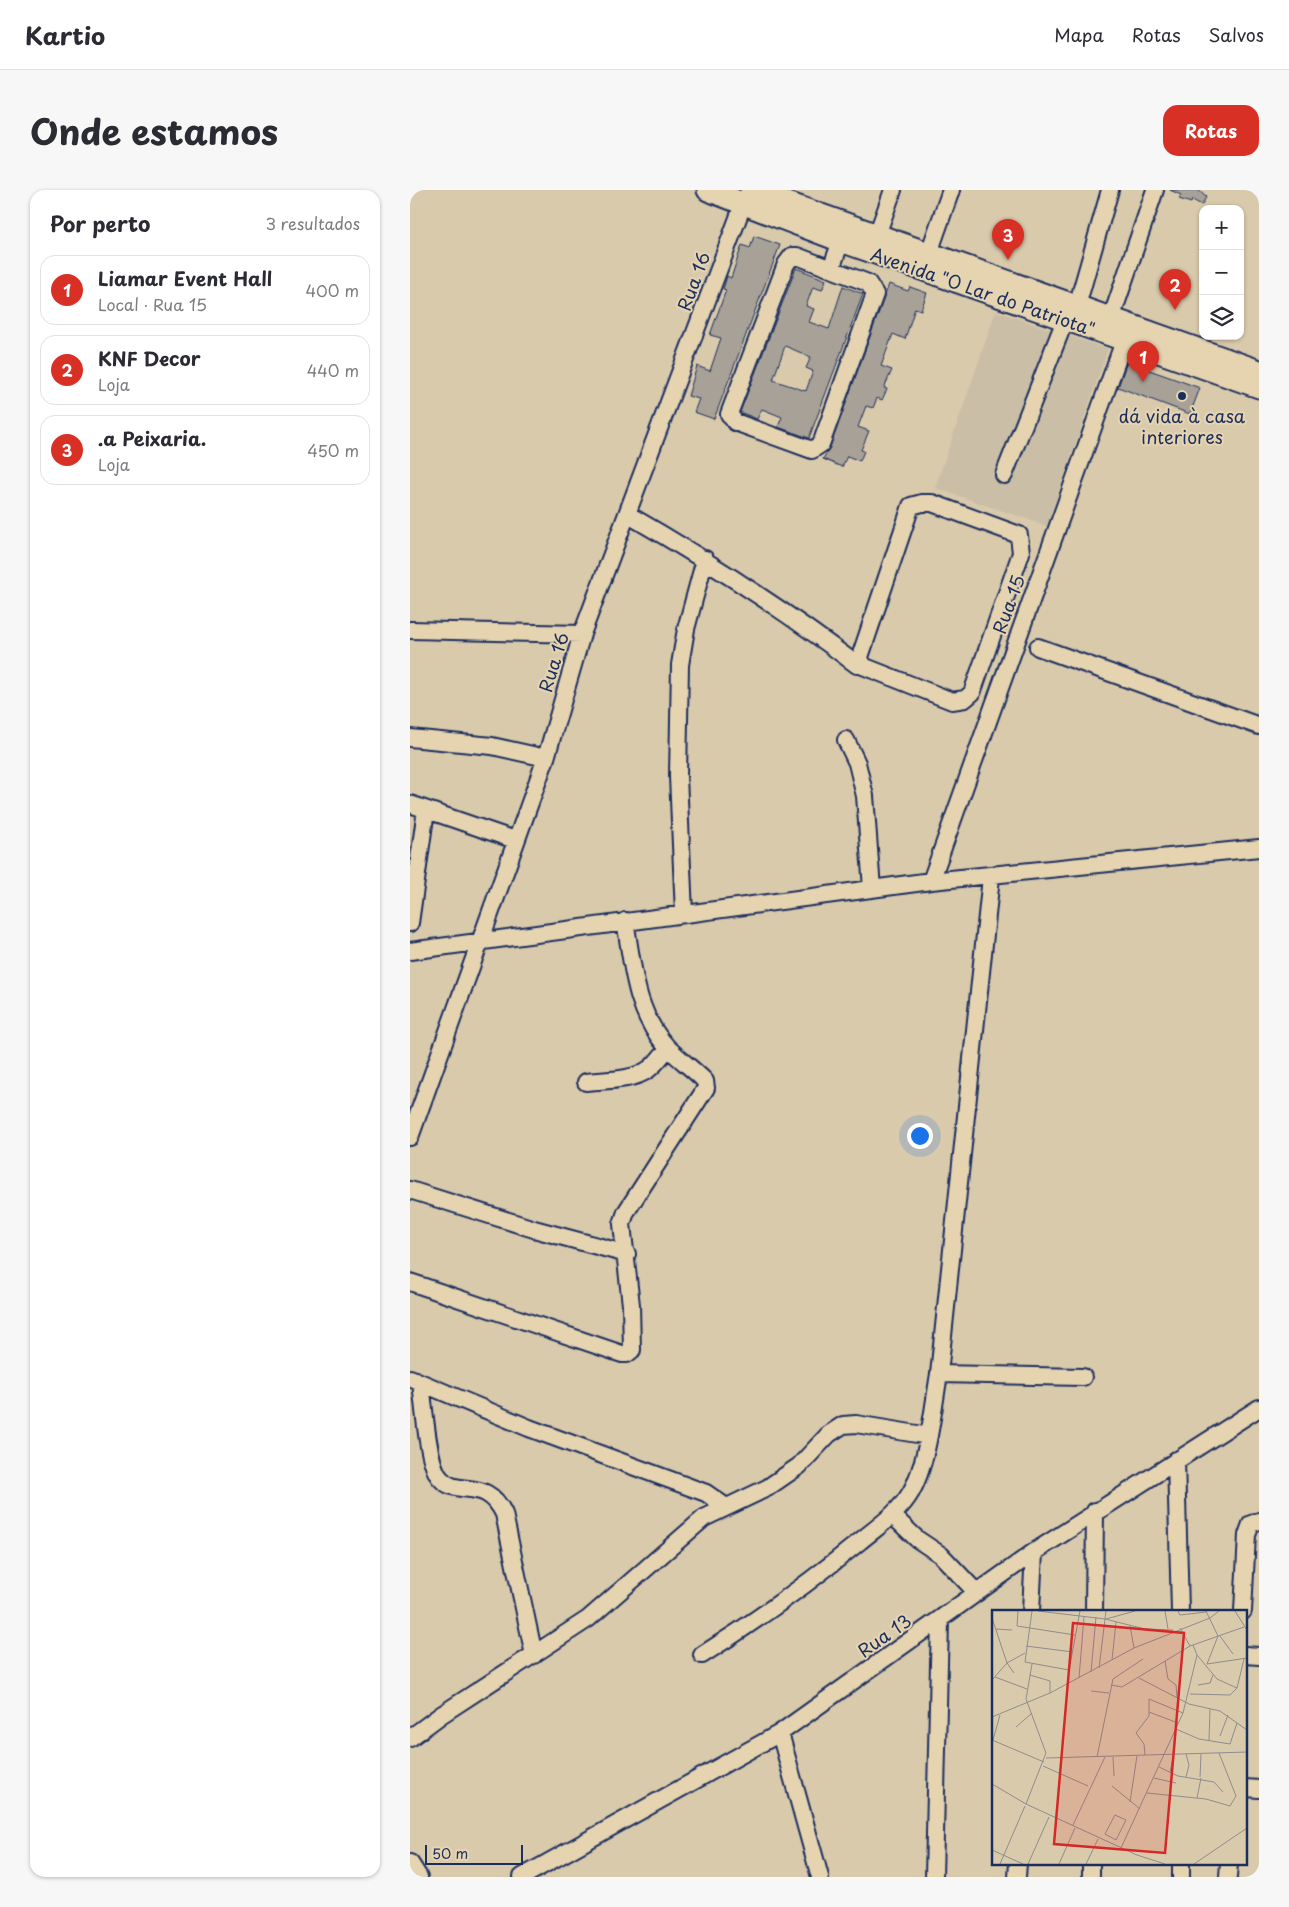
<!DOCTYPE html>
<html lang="pt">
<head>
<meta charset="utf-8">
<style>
	body { margin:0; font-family:"Playpen Sans",sans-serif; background:#f7f7f7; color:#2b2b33 }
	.controls { position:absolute; right:15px; top:15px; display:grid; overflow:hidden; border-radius:10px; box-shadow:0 1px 4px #0004 }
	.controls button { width:45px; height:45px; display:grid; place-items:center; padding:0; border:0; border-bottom:1px solid #e1e1e2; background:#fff; color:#2b2b33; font:25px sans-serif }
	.scale { position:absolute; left:15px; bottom:12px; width:98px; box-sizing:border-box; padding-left:5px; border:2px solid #1b2f5e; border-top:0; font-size:14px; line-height:18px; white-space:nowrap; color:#1b2f5e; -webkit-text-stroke:4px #e6d4b1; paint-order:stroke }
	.you { position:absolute; left:509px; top:945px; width:18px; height:18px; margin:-12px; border:4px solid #fff; border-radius:50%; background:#1a73e8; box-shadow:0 0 0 8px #1a73e833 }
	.badge { display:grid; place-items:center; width:32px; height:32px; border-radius:50%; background:#d93025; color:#fff; font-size:16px; font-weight:700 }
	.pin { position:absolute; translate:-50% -41px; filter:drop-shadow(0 1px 2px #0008) }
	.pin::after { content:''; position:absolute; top:26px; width:18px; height:15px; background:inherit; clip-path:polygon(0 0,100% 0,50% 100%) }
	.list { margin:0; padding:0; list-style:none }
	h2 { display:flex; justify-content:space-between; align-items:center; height:65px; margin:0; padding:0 20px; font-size:21px }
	h2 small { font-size:16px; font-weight:400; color:#7c7c81 }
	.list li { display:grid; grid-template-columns:32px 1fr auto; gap:15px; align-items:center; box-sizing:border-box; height:70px; margin:0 10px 10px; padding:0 10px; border:1px solid #e1e1e2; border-radius:15px }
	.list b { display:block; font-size:19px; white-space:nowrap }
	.list p { margin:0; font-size:16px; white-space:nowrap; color:#7c7c81 }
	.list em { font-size:16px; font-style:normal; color:#7c7c81 }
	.icon { flex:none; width:28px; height:28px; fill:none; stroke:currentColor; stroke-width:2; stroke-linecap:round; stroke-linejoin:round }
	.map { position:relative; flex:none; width:849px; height:1687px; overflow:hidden; border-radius:15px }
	header { display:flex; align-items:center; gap:30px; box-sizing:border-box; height:70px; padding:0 25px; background:#fff; border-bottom:1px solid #e1e1e2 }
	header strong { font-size:24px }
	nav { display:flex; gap:28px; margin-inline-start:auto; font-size:18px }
	.intro { display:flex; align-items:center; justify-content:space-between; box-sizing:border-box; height:120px; padding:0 30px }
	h1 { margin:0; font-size:35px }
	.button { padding:12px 22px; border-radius:15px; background:#d93025; color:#fff; font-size:18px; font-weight:700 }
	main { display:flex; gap:30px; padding:0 30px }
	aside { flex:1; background:#fff; border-radius:15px; box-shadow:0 1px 4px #0004 }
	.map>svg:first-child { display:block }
</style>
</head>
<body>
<header>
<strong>Kartio</strong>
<nav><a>Mapa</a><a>Rotas</a><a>Salvos</a></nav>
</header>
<div class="intro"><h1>Onde estamos</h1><a class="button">Rotas</a></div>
<main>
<aside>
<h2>Por perto<small>3 resultados</small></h2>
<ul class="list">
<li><span class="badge">1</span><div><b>Liamar Event Hall</b><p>Local · Rua 15</p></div><em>400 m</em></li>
<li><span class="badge">2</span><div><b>KNF Decor</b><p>Loja</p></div><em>440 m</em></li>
<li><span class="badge">3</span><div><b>.a Peixaria.</b><p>Loja</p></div><em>450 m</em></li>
</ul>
</aside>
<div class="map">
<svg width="849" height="1687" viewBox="0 0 849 1687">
	<rect width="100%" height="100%" fill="#dacaac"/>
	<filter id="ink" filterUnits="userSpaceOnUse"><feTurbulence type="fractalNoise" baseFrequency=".02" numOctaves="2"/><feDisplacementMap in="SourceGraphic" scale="10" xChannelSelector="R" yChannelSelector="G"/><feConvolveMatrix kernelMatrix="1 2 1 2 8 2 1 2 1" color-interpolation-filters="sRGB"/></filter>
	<g filter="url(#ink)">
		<path fill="#cbbea6" d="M586,121l112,38 -61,177 -112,-38z"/>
		<path fill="#a7a197" stroke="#1b2f5e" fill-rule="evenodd" d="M760,0h28l8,7 -4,8 -10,-5 -1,3 -12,-4 2,-4z
			M344,46l26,9 -66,174 -20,-7 5,-13 -11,-3 9,-30 13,5 11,-33 -11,-3 16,-45 -3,-1 4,-13 4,2 11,-33 8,3z
			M386,78l30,12 -4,10 -9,-3 -7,19 8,3 -5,13 20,7 14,-43 20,8 -54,144 -31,-11 4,-10 -20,-8 -5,10 -17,-7zM375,156l26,11 -5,11 7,3 -7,20 -33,-11z
			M479,94l19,7 2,-4 17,6 -6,17 -6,-2 -10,31 -12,-5 -12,32 11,4 -8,18 3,1 -5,11 -5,-2 -4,10 -7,-2 -8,21 11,4 -8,19 3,1 -4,10 -13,-5 -5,11 -19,-8 7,-12z
			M717,172l73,26 -10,26 -72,-27z"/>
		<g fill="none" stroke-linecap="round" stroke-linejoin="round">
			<g stroke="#1b2f5e" stroke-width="20">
				<path id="minor" d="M467,45l16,-45
					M519,63l22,-63
					M382,66h5l71,27 7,11 -54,150 -9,6 -77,-28 -6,-8 57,-150z
					M421,79l10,-28
					M667,116l33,-116
					M701,129l44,-129
					M594,285l61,-155
					M512,313h10l87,32 2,18 -49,140 -7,6 -13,2 -89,-35 -3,-9 51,-151z
					M217,324c80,46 156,95 230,151
					M0,440l172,4
					M628,457l221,79
					M0,548l82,8 54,12
					M436,550l11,23 8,33 7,93
					M0,614l105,36
					M521,691l193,-540
					M274,724l-6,-138 2,-111 6,-36 19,-70
					M0,733l16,-113
					M0,761l521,-70 328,-33
					M176,892c20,-2 47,-1 63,-13 7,-5 13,-14 19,-21
					M0,947l136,-379 36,-124 162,-432
					M0,1000l124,39 93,25
					M0,1092l212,72h5l5,-4 -1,-45 -9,-81 4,-12 80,-124 -1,-7c-12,-12 -26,-22 -38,-34 -32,-35 -34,-81 -42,-126
					M529,1184l144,3
					M0,1188l119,50 177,65 20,14
					M11,1193c3,21 6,80 19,95 18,21 46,-3 64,36l30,141
					M766,1270l4,151
					M482,1325l25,24 24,16 36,38
					M621,1421l3,-59
					M684,1421l1,-100
					M833,1421l4,-76 4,-11 8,-3
					M292,1465c54,-34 107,-72 157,-113 18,-15 40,-29 52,-50 17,-30 22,-83 28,-118l52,-497
					M835,1465l14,1
					M370,1543l40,144
					M0,1548l31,-23 147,-96 116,-101 63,-30 32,-22 30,-32 14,-9 13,-1 73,12
					M835,1598l14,1
					M0,1673l9,14
					M112,1687l258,-144 254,-181 225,-144
					M524,1687l6,-256
					M607,1687l1,-14
					M681,1687v-14
					M771,1687v-14
					M818,1687l1,-14"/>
			</g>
			<g stroke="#1b2f5e" stroke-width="25">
				<path id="major" d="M298,0l133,51 418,146
					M341,0l508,181"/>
			</g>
			<use href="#minor" stroke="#e6d4b1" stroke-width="16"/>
			<use href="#major" stroke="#e6d4b1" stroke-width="21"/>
		</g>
	</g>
	<circle fill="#1b2f5e" stroke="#e6d4b1" stroke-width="2" cx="772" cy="206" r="5"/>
	<g text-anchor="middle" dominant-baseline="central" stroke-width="4" stroke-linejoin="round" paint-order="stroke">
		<g font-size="18" fill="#1b2f5e" stroke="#e6d4b1">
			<text transform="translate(283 91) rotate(-70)">Rua 16</text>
			<text transform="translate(573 101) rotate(19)">Avenida "O Lar do Patriota"</text>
			<text transform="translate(598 414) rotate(-70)">Rua 15</text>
			<text transform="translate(143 472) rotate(-73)">Rua 16</text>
			<text transform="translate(474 1445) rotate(-35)">Rua 13</text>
		</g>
		<g font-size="18" fill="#1b2f5e" stroke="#e6d4b1">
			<text x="772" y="225">dá vida à casa<tspan x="772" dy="21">interiores</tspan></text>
		</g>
	</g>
	<g transform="translate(582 1420)">
		<rect width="255" height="255" fill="#dacaac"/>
		<path fill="none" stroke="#8e8c8d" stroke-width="1" d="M26,1l-1,15 58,9M40,1l-7,51 44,8 11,-59M46,1l67,8 40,10 28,1M173,1l3,18M186,1l2,4 26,-3M214,1l12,25 -11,28M243,1l12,19M0,8l15,45 7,10M114,9l29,-8M138,16l4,22M188,18l10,18M4,19l16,1M228,26l13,18M201,35l4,10 20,24 20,9M34,36l47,6M120,50l4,-38M173,51l3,18 8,6 1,12M215,54l40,-6M107,58l7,-57M99,62l5,-55M38,65l20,6v12M3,67l32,12M87,68l5,-61M147,68l50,26 31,7 27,19M0,70l15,-17 18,-10M119,75l11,2 68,-41 54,-19M206,75l12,-2 3,-8M99,81l18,2M198,84l40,1 7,-7 7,-29M157,102l29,11M0,107l58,-24 84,-45 76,-30 9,-7M24,117l15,-13M184,119l23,10 31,5 7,-21M228,126l8,-21M0,130l52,22M1,130l7,-25M217,130l1,-31M153,145l-1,-11 -8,-11 13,-17v-17l34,14M105,147l16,-78 30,-20M121,147l1,19M54,148l201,-6M51,156l45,20M167,157l19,9 36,6 9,10M178,162l4,-18M194,167l3,-12 -3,-11M208,167l1,-23M162,168l22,5M0,174l34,20 111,51 28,9M120,176l28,23M155,183l59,6 24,7 6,-10 -17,-43M205,188l4,-20M138,192l7,-46M34,194l20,-51 -20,-54 6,-35M123,205l11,5 -10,20 -11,-6zM81,215l32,-68M129,238l62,-135 14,-58M0,240l31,14M8,254l25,-58M36,254l21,-47M67,254l16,-36M94,254l12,-25M202,254l53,-36"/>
		<path fill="#d62828" fill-opacity="0.15" stroke="#d62828" stroke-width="2.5" d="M81,13l111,10 -19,220 -111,-9z"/>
		<rect width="255" height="255" fill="none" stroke="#1b2f5e" stroke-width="2.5"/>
	</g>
</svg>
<div class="controls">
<button>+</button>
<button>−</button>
<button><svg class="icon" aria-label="layers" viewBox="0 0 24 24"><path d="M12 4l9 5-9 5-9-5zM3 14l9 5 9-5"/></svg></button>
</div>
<div class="scale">50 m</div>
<div class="you"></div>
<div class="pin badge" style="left:733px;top:192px">1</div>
<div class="pin badge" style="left:765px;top:120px">2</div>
<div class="pin badge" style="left:598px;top:70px">3</div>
</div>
</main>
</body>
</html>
